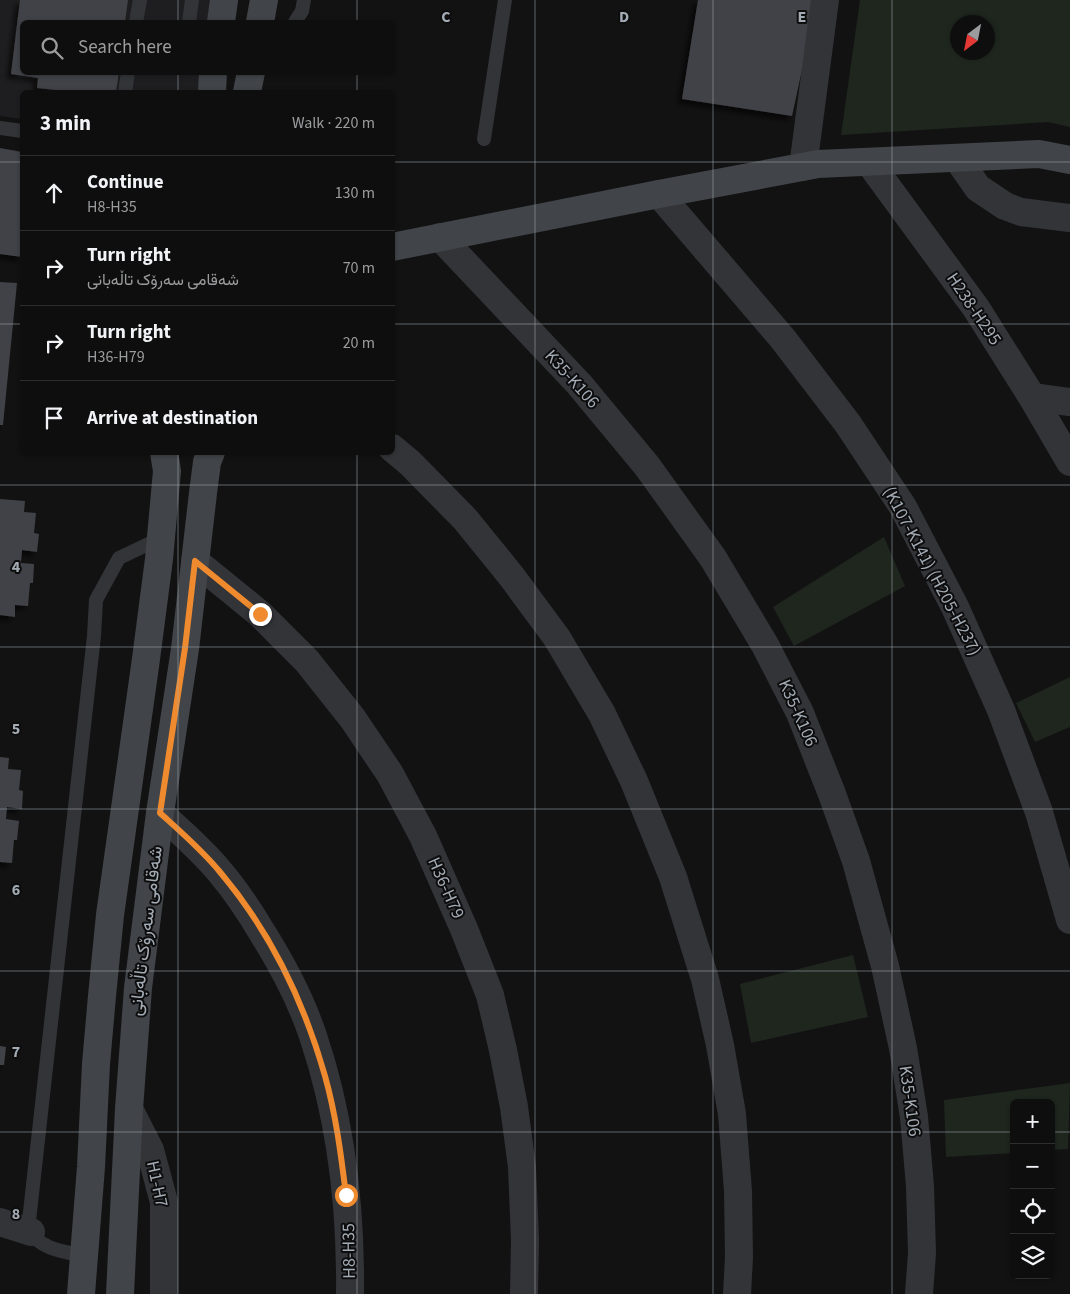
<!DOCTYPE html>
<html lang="en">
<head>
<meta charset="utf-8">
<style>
	body { margin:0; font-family:"Source Sans 3",Vazirmatn,sans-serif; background:#1c1c1c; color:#f1f3f6 }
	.controls { position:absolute; right:15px; bottom:15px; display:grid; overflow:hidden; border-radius:8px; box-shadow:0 1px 4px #0004 }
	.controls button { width:45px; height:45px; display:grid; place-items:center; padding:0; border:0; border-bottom:1px solid #2e2e2e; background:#0e0e0e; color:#f1f3f6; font:25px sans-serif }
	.compass { position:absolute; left:950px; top:15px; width:45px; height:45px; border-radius:50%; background:#0e0e0e; box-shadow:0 1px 4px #0004; rotate:212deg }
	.stop { position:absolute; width:15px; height:15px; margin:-11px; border:4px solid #ef8b2e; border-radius:50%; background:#fff }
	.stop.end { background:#ef8b2e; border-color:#fff; box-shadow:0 1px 5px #0008 }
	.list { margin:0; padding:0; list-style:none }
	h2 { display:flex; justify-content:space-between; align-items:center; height:65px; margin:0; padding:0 20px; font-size:21px }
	h2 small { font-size:16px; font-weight:400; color:#9b9c9e }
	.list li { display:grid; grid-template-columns:32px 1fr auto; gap:15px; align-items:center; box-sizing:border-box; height:75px; padding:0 20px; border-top:1px solid #2e2e2e }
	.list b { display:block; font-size:19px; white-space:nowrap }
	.list p { margin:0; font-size:16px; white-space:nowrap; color:#9b9c9e }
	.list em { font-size:16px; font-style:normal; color:#9b9c9e }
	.icon { flex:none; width:28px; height:28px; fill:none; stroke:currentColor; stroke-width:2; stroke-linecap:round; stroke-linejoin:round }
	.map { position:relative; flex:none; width:1070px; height:1294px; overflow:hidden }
	.search { position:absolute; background:#0e0e0e; box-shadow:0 1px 4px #0004; left:20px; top:20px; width:375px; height:55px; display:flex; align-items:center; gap:12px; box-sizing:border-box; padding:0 18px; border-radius:8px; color:#9b9c9e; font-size:19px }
	.panel { position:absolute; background:#0e0e0e; box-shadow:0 1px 4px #0004; left:20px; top:90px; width:375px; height:365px; border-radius:8px }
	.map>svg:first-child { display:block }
</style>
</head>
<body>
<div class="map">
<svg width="1070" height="1294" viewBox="0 0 1070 1294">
	<defs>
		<filter id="shadow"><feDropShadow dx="-4.5" dy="4.5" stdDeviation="2.5" flood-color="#0009"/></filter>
	</defs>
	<rect width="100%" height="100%" fill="#121213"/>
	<path fill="#1e1e20" d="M0,0h217l-4,22h-191v50l182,1 -4,19h-178v27l-22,-3z"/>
	<path fill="#1e261e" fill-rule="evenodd" d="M860,0h210v127l-22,-5 -207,13zM988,22v30h-30v-30z
		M884,537l21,49 -111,60 -21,-39z
		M1070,677v50l-35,15 -19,-39z
		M853,955l15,62 -117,26 -11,-59z
		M1070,1083l-2,66 -17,1v-47h-37v50l-68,4 -2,-57z"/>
	<path fill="#414246" filter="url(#shadow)" d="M20,0h108l-3,22h-103v50h97l-3,20h-42l-37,-4 1,-10 -27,-4z
		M698,0h119l-25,116 -110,-17z
		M0,148l22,4v105l-22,-3z
		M0,282l17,1 -14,142h-3z
		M0,499l25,2 -1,11 12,1 -2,20 5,1 -2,18 -15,-2 -1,13 13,1 -1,19h-3l-2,23 -13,-1v12l-15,-2z
		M0,757l9,1 -1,11 13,1 -2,20 4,1 -1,18 -15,-2 -1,12 13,2 -2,19h-3l-2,23 -12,-1z
		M0,1046l6,1 -2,18h-4z"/>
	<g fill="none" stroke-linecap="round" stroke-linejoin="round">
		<path stroke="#333438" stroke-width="14" d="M136,22l4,-22
			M189,22l3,-22
			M295,22l7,-11 2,-11
			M125,92l3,-20
			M0,128l22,3
			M484,139l21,-139
			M84,1256c-17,-4 -43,-6 -53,-24 -1,-3 -1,-8 -2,-11l65,-585 2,-36 23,-42 42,-20"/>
		<path stroke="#333438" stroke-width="28" d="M957,158l21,30 27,18 16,6 49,6
			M869,162l107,146 56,89 38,65
			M803,167l22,-167
			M659,194l124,145 65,85 55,83 52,100 46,103 38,102 31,108
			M440,237l139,147 68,82 66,92 52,87 35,68 32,81 24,67 29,105 18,82 11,69 6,69 2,67 -3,41
			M1032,397l38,5
			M392,448l18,15 55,56 47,58 45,61 45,76 32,67 39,96 32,102 15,66 12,69 6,77 1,66 -2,37
			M195,561l65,53 47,47 46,58 37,55 33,62 41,93 26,66 13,55 11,57 8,60 3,73 -1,54
			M160,813c21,19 42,37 60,59 16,19 30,40 43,62 20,32 38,66 50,102 28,83 38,171 37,258
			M129,1109l21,41 14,52v92
			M0,1222l31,10"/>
		<path stroke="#414448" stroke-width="28" d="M221,22l3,-22
			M260,22l4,-22
			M212,92l1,-20
			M247,92l4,-20
			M392,247l267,-53 159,-30 221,-10 31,6
			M81,1294l10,-127 5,-103 6,-68 8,-81 36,-256 13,-100 8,-88 -3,-19
			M120,1294l9,-185 9,-121 22,-175 25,-164 18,-156 4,-31 4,-10"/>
	</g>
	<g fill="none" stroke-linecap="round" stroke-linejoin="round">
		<path stroke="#ef8b2e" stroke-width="6" d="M260,614l-65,-53 -10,87 -25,165c21,19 42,37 60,59 49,58 84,130 105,204 11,39 16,79 21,119"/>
	</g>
	<path fill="none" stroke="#a3abb4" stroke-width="1" stroke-opacity="0.55" d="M178,0v22M357,0v22M535,0v1294M713,0v1294M892,0v1294M178,72v20M357,72v20M0,162h22M392,162h678M0,324h22M392,324h678M178,452v842M357,452v842M0,485h1070M0,647h1070M0,809h1070M0,971h1070M0,1132h1014M1051,1132h19"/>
	<g text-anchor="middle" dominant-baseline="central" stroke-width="4" stroke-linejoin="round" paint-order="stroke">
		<g font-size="18" fill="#a3abb4" stroke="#0d0d0e">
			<text transform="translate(974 309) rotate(56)">H238-H295</text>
			<text transform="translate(572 379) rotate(48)">K35-K106</text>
			<text transform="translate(932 571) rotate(62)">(K107-K141) (H205-H237)</text>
			<text transform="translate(798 713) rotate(66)">K35-K106</text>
			<text transform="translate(446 888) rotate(66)">H36-H79</text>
			<text transform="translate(146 931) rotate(-83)">شەقامی سەرۆک تاڵەبانی</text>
			<text transform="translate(910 1101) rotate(82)">K35-K106</text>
			<text transform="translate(157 1184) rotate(78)">H1-H7</text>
			<text transform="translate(349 1251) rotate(-91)">H8-H35</text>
		</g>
	</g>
	<g font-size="16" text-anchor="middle" font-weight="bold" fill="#a3abb4" stroke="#0d0d0e" stroke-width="4" stroke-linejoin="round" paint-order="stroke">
		<text x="446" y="22">C</text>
		<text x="624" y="22">D</text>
		<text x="802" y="22">E</text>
		<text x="16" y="572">4</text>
		<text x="16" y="734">5</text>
		<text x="16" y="895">6</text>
		<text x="16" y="1057">7</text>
		<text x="16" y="1219">8</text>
	</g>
</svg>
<div class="controls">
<button>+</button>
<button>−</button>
<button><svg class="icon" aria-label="locate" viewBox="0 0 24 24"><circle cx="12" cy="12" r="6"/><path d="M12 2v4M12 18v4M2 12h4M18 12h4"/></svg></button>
<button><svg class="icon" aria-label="layers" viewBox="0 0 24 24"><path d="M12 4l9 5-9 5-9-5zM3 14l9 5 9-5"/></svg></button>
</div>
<svg class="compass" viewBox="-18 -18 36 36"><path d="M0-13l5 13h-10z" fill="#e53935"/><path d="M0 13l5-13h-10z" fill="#9b9c9e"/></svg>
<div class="stop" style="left:346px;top:1195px"></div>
<div class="stop end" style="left:260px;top:614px"></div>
<div class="search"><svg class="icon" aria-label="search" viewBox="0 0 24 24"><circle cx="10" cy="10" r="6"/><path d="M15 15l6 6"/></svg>Search here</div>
<section class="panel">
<h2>3 min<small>Walk · 220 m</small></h2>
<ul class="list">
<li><svg class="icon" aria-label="ahead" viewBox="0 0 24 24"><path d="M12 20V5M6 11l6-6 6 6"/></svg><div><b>Continue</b><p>H8-H35</p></div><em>130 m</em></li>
<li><svg class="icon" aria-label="right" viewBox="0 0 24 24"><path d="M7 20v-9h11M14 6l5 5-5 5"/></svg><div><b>Turn right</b><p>شەقامی سەرۆک تاڵەبانی</p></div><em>70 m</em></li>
<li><svg class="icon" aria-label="right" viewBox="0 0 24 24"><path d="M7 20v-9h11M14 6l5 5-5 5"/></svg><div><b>Turn right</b><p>H36-H79</p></div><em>20 m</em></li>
<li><svg class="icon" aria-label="arrive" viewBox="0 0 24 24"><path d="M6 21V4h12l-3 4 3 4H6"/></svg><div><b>Arrive at destination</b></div></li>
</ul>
</section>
</div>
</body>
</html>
